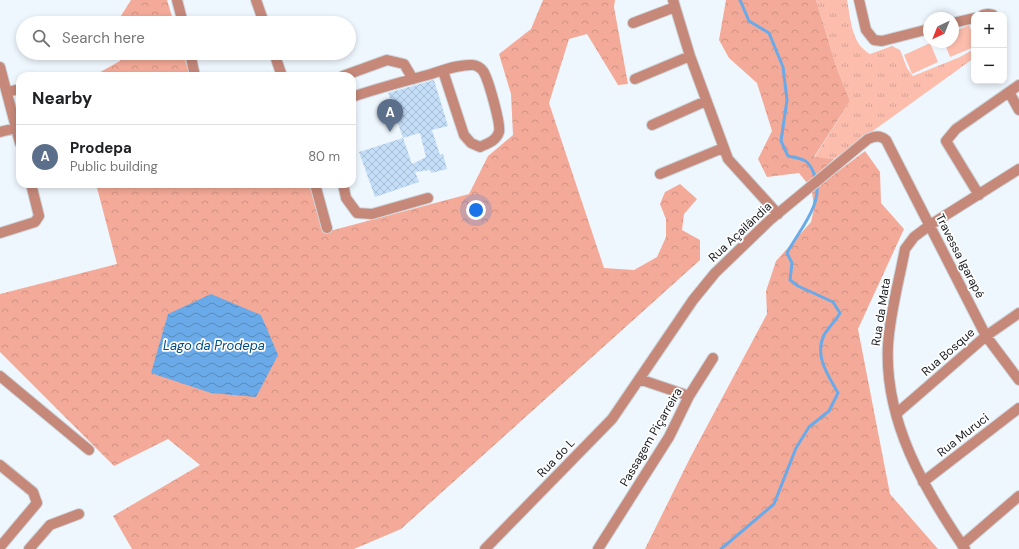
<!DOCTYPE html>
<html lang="en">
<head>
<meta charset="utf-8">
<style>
	body { margin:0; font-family:"DM Sans",sans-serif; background:#f2f2f2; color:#202124 }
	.controls { position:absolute; right:12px; top:12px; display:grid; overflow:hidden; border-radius:8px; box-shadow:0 2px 6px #0003 }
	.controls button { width:36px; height:36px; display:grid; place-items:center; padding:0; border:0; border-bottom:1px solid #e0e0e0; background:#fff; color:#202124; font:20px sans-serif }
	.compass { position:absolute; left:923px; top:12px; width:36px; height:36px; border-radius:50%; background:#fff; box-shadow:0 2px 6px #0003; rotate:223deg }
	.you { position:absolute; left:476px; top:210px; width:14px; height:14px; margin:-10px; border:3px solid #fff; border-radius:50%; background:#1a73e8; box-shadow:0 0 0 6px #1a73e833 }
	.badge { display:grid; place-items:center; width:26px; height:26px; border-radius:50%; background:#9e351d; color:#fff; font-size:13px; font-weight:700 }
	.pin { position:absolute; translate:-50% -33px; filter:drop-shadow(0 1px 2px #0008) }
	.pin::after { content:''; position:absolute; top:21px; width:14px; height:12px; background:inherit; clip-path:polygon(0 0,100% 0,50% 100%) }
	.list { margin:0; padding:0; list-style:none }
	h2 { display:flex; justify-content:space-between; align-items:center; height:52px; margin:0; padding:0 16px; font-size:17px }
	h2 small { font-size:13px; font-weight:400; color:#757577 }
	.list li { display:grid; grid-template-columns:26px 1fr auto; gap:12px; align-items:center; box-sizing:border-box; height:64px; padding:0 16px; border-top:1px solid #e0e0e0 }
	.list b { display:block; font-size:15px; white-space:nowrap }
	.list p { margin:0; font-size:13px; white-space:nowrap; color:#757577 }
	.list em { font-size:13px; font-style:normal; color:#757577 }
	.icon { flex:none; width:22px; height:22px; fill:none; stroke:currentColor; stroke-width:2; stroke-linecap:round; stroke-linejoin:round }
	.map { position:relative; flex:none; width:1019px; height:549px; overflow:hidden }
	.search { position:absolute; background:#fff; box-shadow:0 2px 6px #0003; left:16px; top:16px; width:340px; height:44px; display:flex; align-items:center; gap:10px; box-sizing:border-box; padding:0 14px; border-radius:22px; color:#757577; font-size:15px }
	.panel { position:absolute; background:#fff; box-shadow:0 2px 6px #0003; left:16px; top:72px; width:340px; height:116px; border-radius:12px }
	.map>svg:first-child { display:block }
</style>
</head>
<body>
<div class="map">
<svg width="1019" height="549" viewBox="0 0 1019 549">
	<defs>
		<pattern id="grass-tufts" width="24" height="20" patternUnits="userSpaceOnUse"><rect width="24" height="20" fill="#fcbdad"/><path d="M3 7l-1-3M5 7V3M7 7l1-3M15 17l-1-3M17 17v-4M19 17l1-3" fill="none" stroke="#d7a295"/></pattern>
		<pattern id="forest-crowns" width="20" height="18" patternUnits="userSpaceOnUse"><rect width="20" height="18" fill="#f4aa98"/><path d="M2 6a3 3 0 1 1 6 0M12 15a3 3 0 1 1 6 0" fill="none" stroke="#d19283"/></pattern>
		<pattern id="water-waves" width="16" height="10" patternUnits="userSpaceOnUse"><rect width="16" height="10" fill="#6aaae9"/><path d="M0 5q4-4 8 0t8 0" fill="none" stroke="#568abc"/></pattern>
		<pattern id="building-cross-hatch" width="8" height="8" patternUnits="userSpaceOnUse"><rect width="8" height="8" fill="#c4def8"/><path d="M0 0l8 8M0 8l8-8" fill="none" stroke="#a8bed4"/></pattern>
	</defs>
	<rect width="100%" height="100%" fill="#eff7fe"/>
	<path fill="url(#grass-tufts)" d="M816,0h31c4,20 4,43 23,54l22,-8 8,4 7,18 6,8 47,-19 14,-8v9l-140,101 -20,-1 36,-57 -14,-35z"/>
	<path fill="url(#forest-crowns)" d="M131,0h36l7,23h-55v-4z
		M543,0h72l-1,7 14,77 -10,1 -31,-51 -18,5 -20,64 55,165 30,2 23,-13 9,-20v-18l-6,-15 5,-12 15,-8 17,15 -13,15 -2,16 18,10v20l-299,269 -47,20h-222l-19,-33 87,-51 -32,-26 -54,27 -114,-114v-58l117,-30 -21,-80h217l13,48 143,-38 19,-38 25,-21 -2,-41 -12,-40 32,-25z
		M726,0h90l20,66 14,35 -36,56 20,2 -18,18 -9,6 -8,-10 -32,4 -9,-18 14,-28 -15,-48 -28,-25 -10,-18z
		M120,53h63l7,23h-97l27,-15z
		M865,151l15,21 1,31 23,26 -46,100 32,165 48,55h-293l45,-91 77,-144 -1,-23 10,-30 35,-39 3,-13 -2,-18z"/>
	<path fill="#fcbdad" d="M969,25l5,12v10l-24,10 -6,-15h9v-10z
		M930,43l8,19 -26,12 -8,-19z"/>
	<path fill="url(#water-waves)" d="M211,294l50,21 17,40 -22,42 -45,-4 -60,-20 17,-59z"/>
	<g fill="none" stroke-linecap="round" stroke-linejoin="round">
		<path stroke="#6aaae9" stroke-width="3" d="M721,549l53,-45 22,-56 13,-21 20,-16 9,-18c-10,-18 -24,-37 -14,-58 4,-7 11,-13 16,-22l-7,-11 -35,-16 -8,-6 2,-17 -5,-10c12,-23 38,-50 28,-77 -6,-16 -10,-17 -27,-20l-7,-15 6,-41 -4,-33 -14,-34 -20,-12 -9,-21"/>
	</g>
	<path fill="url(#building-cross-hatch)" fill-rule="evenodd" d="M434,80l14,46 -16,4 8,25 3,-1 4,15 -16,4 -1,-3 -15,2 4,10 -44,15 -16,-45 44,-14 -15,-45zM420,133l6,24 -14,7 -9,-26z"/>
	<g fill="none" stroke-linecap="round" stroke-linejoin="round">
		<g stroke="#cdd4da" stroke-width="12">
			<path id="minor" d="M177,0l6,23
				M256,0l8,23
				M673,0l17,56 38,103 50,55
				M859,0l7,30 8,10 8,1 47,-12
				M983,15l5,-1 5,1
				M633,23l42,-16
				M953,23l21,-5
				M190,53l5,23
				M274,53l8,23
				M0,67l20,76
				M343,76l44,-16 17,4 9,15
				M635,79l55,-23
				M7,92l13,-3
				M1009,92l10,18
				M352,97c26,-9 53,-16 79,-23 13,-4 28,-10 42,-9 3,0 8,3 10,6 5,7 18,53 16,61 -3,9 -11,11 -19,15l-9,-4 -7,-8 -21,-64
				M652,125l54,-24
				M0,132l16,-4
				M660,174l63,-26
				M315,184l12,44
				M343,184l3,14 11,15 15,1 56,-16
				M979,195l-33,-54 10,-12 63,-44
				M0,233l35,-11 4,-6 -8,-32
				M0,376l89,74
				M639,379l50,17
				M896,414l90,-78 33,-23
				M0,465l33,27 4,11 -37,44
				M923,482l96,-74
				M962,545l57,-49
				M29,549l21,-24 29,-11
				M485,549l127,-130 81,-119 22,-27 55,-53 98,-81c7,-3 12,-4 18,1l100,196 33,44
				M598,549l71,-112 20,-41 24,-38
				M965,549c-41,-60 -81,-128 -77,-204 2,-32 11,-64 17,-96l9,-12 16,-12 89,-56"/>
		</g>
		<use href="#minor" stroke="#c58879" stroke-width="10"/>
	</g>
	<g text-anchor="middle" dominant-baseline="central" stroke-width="3.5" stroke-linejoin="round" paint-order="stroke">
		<g font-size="12" fill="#191c20" stroke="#fff">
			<text transform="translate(740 232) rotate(-43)">Rua Açailândia</text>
			<text transform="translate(960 256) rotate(63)">Travessa Igarapé</text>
			<text transform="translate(881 312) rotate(-81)">Rua da Mata</text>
			<text transform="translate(948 352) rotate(-41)">Rua Bosque</text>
			<text transform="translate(963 435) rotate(-38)">Rua Muruci</text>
			<text transform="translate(651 437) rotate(-60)">Passagem Piçarreira</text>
			<text transform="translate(556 458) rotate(-46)">Rua do L</text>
		</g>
		<g font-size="13" font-style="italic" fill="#014e87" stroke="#fff">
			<text x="214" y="345">Lago da Prodepa</text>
		</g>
	</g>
</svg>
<div class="controls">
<button>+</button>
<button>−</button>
</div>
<svg class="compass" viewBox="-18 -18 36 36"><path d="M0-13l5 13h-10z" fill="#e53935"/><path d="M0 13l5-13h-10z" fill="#757577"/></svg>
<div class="you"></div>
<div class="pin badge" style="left:390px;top:132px;background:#5c6f8a">A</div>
<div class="search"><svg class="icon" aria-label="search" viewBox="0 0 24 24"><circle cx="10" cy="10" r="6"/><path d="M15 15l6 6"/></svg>Search here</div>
<section class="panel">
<h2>Nearby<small></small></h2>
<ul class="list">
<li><span class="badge" style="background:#5c6f8a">A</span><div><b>Prodepa</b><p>Public building</p></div><em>80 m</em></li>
</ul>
</section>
</div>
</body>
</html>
